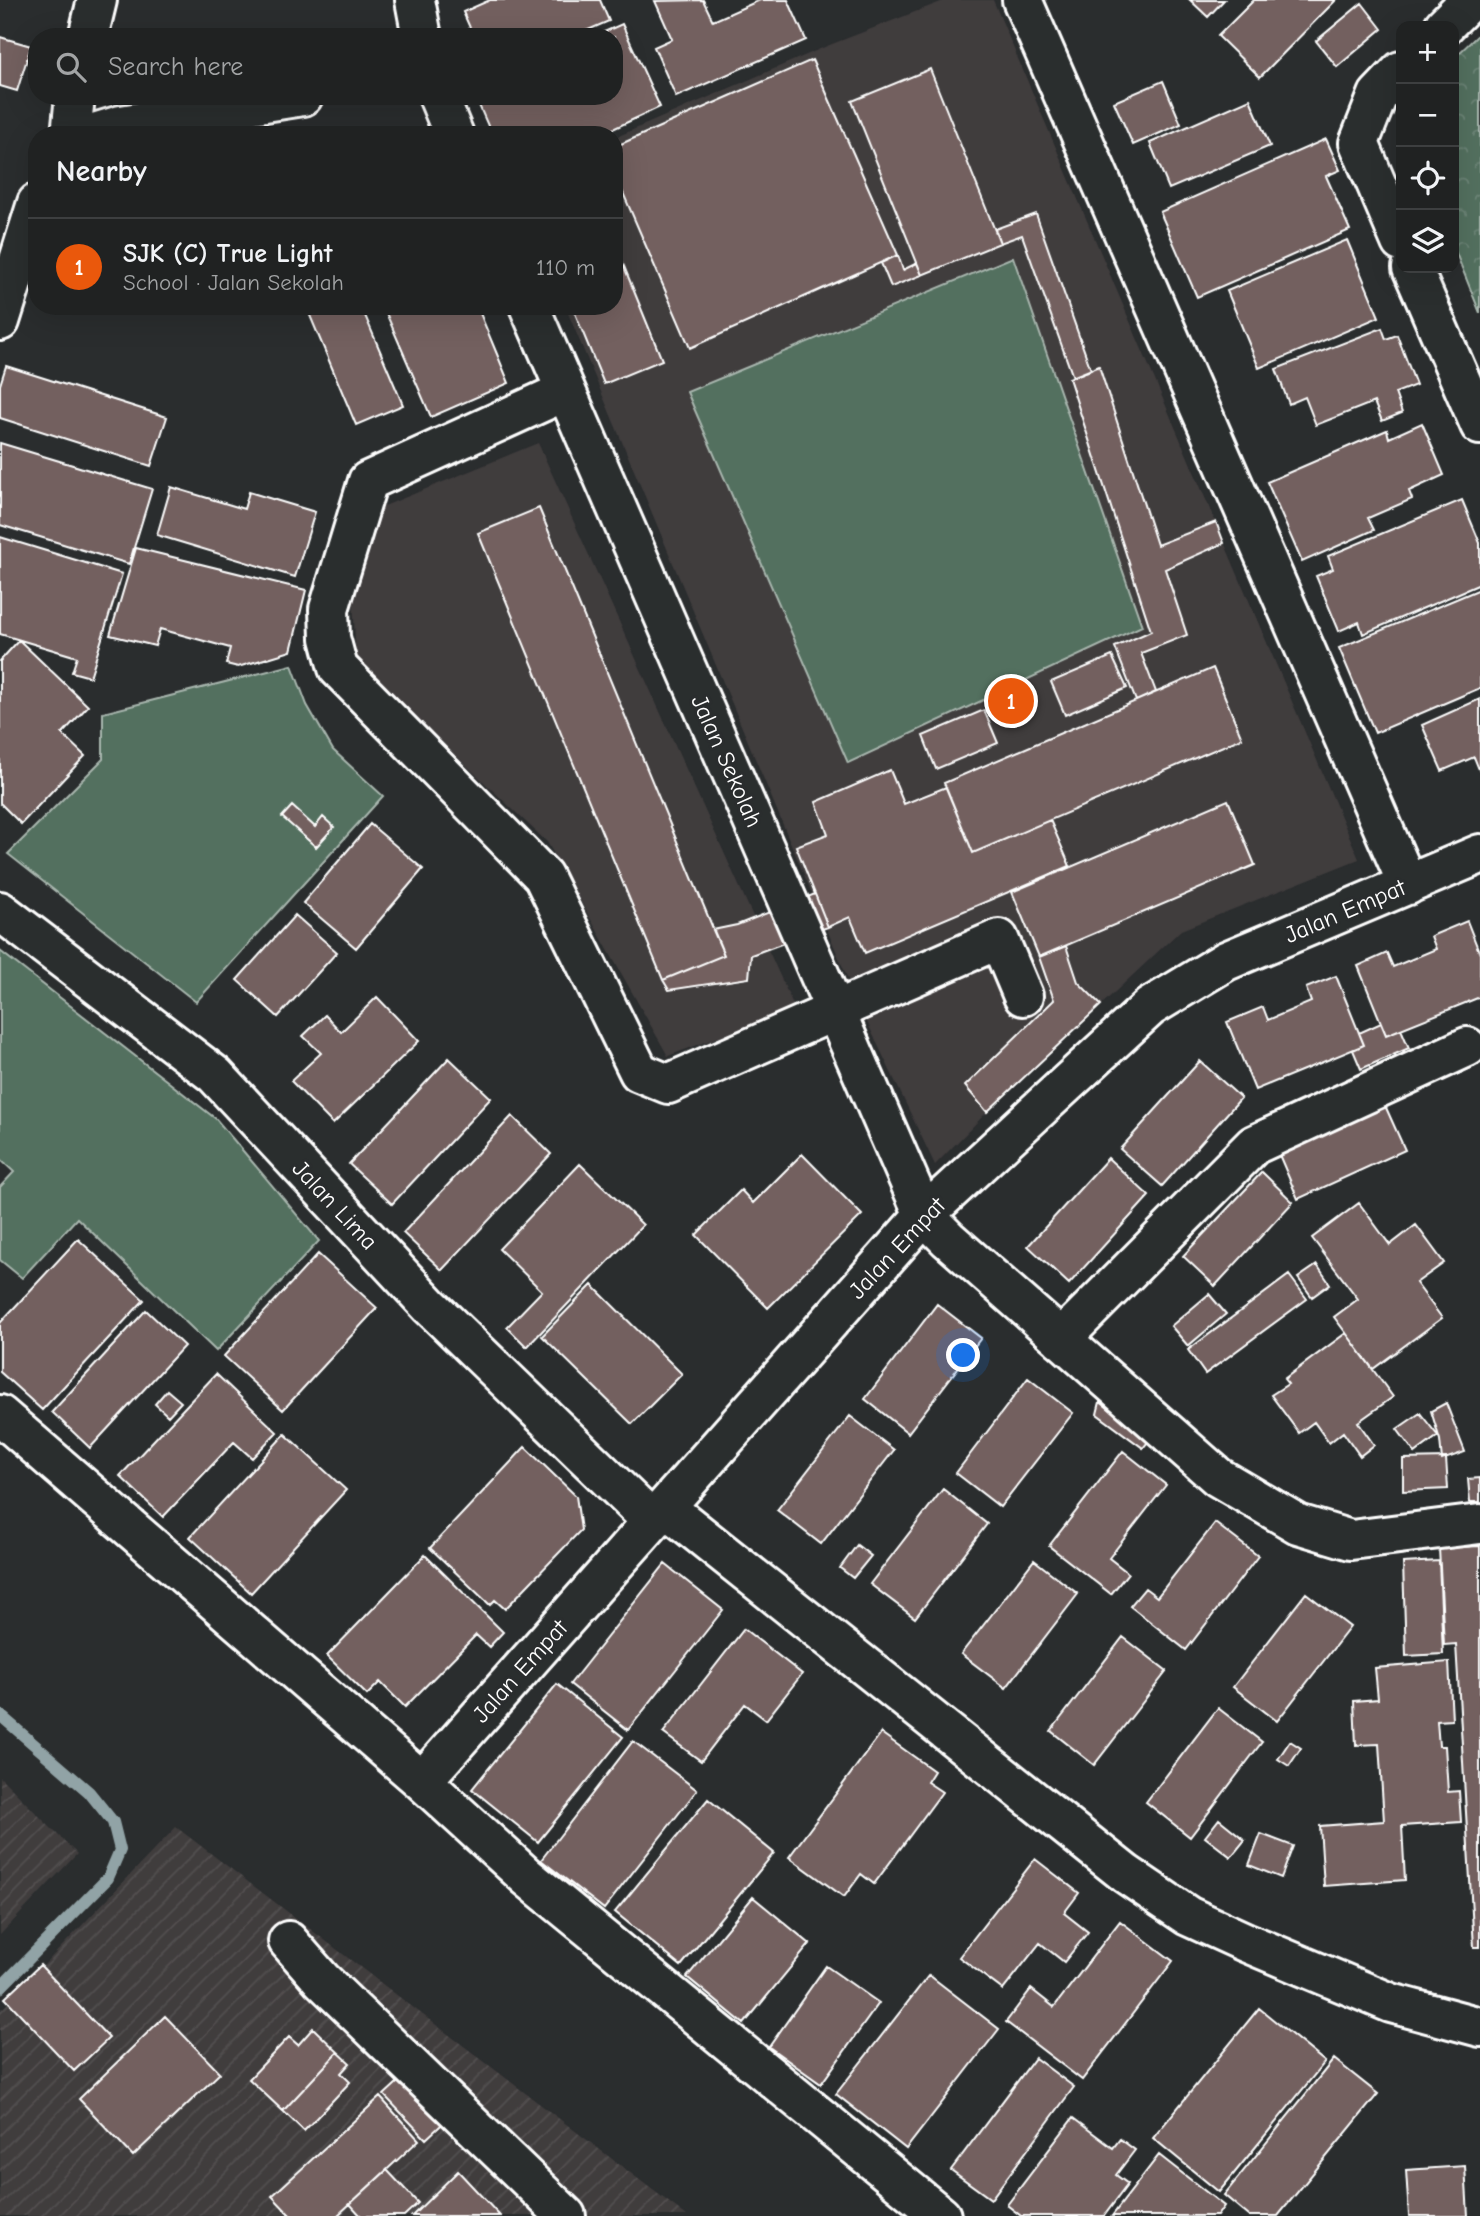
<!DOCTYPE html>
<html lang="en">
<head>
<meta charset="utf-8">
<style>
	body { margin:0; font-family:"Comic Neue",sans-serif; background:#282a2a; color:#f1f3f6 }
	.controls { position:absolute; right:21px; top:21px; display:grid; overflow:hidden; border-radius:14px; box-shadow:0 7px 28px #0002 }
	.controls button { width:63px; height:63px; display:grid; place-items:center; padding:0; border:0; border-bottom:2px solid #3d3f40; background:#202222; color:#f1f3f6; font:35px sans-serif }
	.you { position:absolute; left:964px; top:1356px; width:24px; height:24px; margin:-18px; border:5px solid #fff; border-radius:50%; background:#1a73e8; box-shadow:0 0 0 10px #1a73e833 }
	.badge { display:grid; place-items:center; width:46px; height:46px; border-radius:50%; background:#ea580c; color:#fff; font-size:23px; font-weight:700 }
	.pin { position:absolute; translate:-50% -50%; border:4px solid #fff; box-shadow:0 2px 7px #0006 }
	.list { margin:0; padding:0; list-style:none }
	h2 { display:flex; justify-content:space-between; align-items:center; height:91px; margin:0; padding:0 28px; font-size:30px }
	h2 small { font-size:23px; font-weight:400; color:#a2a4a5 }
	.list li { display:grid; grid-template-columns:46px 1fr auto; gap:21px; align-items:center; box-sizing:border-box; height:98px; padding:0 28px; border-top:2px solid #3d3f40 }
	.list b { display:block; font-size:26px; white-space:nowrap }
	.list p { margin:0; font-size:23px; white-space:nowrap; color:#a2a4a5 }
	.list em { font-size:23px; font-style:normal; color:#a2a4a5 }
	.icon { flex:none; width:38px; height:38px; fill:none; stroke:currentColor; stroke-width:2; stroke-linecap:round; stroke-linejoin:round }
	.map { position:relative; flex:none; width:1480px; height:2216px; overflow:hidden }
	.search { position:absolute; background:#202222; box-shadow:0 7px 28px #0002; left:28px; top:28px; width:595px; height:77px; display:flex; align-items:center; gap:18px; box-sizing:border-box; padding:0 24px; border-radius:28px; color:#a2a4a5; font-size:26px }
	.panel { position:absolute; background:#202222; box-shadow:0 7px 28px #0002; left:28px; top:126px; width:595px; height:189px; border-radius:28px }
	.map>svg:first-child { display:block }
</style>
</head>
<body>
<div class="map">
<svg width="1480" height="2216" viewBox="0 0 1480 2216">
	<defs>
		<pattern id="industrial-furrows" width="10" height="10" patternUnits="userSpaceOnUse" patternTransform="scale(1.75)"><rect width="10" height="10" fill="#403c3d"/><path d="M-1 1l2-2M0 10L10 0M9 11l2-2" fill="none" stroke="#535050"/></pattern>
		<pattern id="park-crowns" width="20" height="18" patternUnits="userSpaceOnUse" patternTransform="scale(1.75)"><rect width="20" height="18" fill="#536f5f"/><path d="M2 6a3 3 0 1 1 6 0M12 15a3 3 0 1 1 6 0" fill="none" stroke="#6d8577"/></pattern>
	</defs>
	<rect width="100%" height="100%" fill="#2a2d2e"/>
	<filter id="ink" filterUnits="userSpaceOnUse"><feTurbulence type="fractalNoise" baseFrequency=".0143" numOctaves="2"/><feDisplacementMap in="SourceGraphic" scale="14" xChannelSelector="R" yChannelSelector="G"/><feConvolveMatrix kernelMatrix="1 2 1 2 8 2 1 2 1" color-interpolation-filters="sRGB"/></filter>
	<g filter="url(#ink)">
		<path fill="#403c3d" d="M946,0h47l366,859 -178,71 -194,182 -52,53 -78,-164 -292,-695h49v-168l213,-92z
			M538,443l257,566 -127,47 -121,-214 -191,-181 -3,-64 24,-88z"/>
		<path fill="url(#industrial-furrows)" d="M0,1777l77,77 -77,81z
			M176,1827l511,389h-687v-205z"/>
		<path fill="#536f5f" stroke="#a9b7af" stroke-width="2" d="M1013,257l129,369 -294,137 -161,-371z
			M292,665l15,40 26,45 50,46 -187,206 -188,-148 95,-95v-46z
			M0,951l216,168 103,122 -103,110 -139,-133 -55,60 -22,-18v-73l14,-15 -14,-13z"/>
		<path fill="url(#park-crowns)" stroke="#a9b7af" stroke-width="2" d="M1480,33v280l-26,-65v-190z"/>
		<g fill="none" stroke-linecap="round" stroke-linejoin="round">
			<path stroke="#91a3a6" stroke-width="12" d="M0,1715l89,77 24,30 7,28 -12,28 -108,110"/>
		</g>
		<path fill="#73605f" stroke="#fff" stroke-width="2" d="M490,0h110l9,21 -37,16h-98l-11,-25z
			M703,0l10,21 47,-21h28l18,40 -130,57 -22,-50 18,-8 -17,-38z
			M1190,0h34l-16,17z
			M1254,0h82l-76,77 -42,-41z
			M1362,3l20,26 -45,38 -21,-26z
			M622,24l38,83 -60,28h-108l-17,-39h139v-59h-21z
			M0,37l31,9 -14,45 -17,-5z
			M812,60l86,195 -208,93 -76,-176v-25z
			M930,69l70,174 -78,32 -70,-174z
			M1163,81l18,43 -48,21 -19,-43z
			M1250,99l20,47 -101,43 -19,-46z
			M1326,139l14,31 -14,6 24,54 -153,67 -37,-85z
			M1036,214l55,156 -18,7 -51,-142 -22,8 -5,-14z
			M1347,240l32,77 -120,51 -32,-77z
			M898,255l5,15 14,-7 5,12 -31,12 -10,-24z
			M623,264l39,96 -58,24 -32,-78h42v-39z
			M306,306h55l42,99 -47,20z
			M383,306h94l32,77 -78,34z
			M1382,328l4,11 11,-4 19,50 -21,8 7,20 -20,8 -8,-19 -58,23 -11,-28 -16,7 -13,-35z
			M6,366l161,51 -16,49 -151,-48v-33z
			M1099,366l58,179 59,-23 8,21 -59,26 22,66 -46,18 15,39 -20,9 -21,-54 36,-16 -82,-253z
			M1422,423l22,52 -35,16 3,8 -44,19 6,12 -72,32 -35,-80 120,-52 2,8z
			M0,443l152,46 -23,75 -129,-39z
			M171,487l73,22 5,-17 66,20 -20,65 -138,-42z
			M1462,500l18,43v41l-117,50 -4,-12 -20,9 -23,-55 17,-7 -5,-13z
			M539,508l185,447 -61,25 -185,-447z
			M0,537l122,37 -32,103 -18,-5 5,-15 -77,-23z
			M136,548l170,42 -15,61 -53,16 -12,-3 4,-16 -70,-19 -5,17 -45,-11z
			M1480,589v99l-105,45 -36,-85z
			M19,640l69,66 -26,28 23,22 -64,68 -21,-21v-142z
			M1112,656l15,32 -62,27 -14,-33z
			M1213,668l29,70 -269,115 -29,-70z
			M1480,699v73l-6,-15 -32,14 -20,-46z
			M984,710l14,33 -62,26 -13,-33z
			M890,770l14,34 42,-17 27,66 77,-33 20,46 -205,87 -15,-36 -22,10 -32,-81 32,-12 -12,-32z
			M1228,800l27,65 -216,92 -27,-65z
			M292,806l23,21 8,-10 11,10 -18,20 -34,-30z
			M370,824l53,45 -67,79 -53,-45z
			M815,894l13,33 -77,28 -2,23 -80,12 -6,-10 61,-25 -11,-25 24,-5z
			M295,915l42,37 -59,65 -41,-37z
			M1467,921l13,33v43l-94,38 -28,-69 29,-13 6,14 43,-18 -5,-13z
			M1066,946l12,36 23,23 -114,107 -22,-26 89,-86 -15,-43z
			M1336,976l28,69 -109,45 -28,-68 36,-15 5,13 43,-18 -5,-14z
			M377,997l42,44 -86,83 -42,-43 30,-28 -18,-17 22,-21 16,17z
			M1381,1023l5,12 15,-6 8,19 -48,21 -8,-19 11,-5 -5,-12z
			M449,1058l42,40 -99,106 -43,-40z
			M1200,1061l41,37 -79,88 -42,-37z
			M1383,1101l22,49 -107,49 -21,-49z
			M512,1116l39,38 -109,116 -39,-37z
			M802,1154l60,61 -94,93 -72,-73 45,-45 12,13z
			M1108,1158l41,38 -80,88 -41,-38z
			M580,1164l63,61 -116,122 -20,-20 35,-36 -43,-42z
			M1262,1172l31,30 -78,84 -32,-30z
			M1359,1203l31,42 26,-20 28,38 -28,20 26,35 -69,51 -39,-52 24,-18 -46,-61z
			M78,1239l66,61 -102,110 -42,-38v-49z
			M318,1254l59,54 -94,102 -59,-54z
			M1317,1265l13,19 -18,13 -14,-19z
			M1289,1275l18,24 -102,75 -17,-24z
			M592,1285l90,89 -50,50 -90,-88z
			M1209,1294l17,20 -38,32 -17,-20z
			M937,1304l44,34 -73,95 -43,-34z
			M146,1310l38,36 -94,102 -38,-36z
			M1346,1333l47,64 -35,25 16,23 -14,11 -17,-24 -14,11 -15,-21 -15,11 -28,-38 17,-11 -4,-5z
			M216,1374l61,58 -25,26 -18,-16 -71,75 -43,-41z
			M1028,1378l45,35 -73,94 -44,-34z
			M167,1390l14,12 -13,14 -13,-12z
			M1100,1402l51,36 -8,10 -46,-34z
			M1446,1403l19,49 -23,8 -2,-20 -9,-29z
			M1420,1413l18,23 -23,17 -18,-24z
			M850,1416l44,34 -73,94 -44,-34z
			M285,1434l61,56 -95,103 -61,-56z
			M525,1447l51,49 5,34 -76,79 -10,-9 -5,5 -60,-57z
			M1123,1451l43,34 -57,73 19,15 -17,21 -62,-48z
			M1446,1458l2,31 -45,2v-32z
			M1480,1478v24h-10l-2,-23z
			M943,1489l44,35 -72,94 -45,-34z
			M1215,1523l43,33 -72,94 -56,-44 15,-18 12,9z
			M857,1545l14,11 -18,22 -13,-10z
			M1480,1546v401h-6l-18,-303 -12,1 -5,-97z
			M425,1555l78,77 -14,15 -13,-12 -71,72 -25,-25 -13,13 -40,-39z
			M1034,1560l44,34 -72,94 -45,-34z
			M1439,1561l4,93 -37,2 -3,-93z
			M665,1564l58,46 -95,120 -58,-46z
			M1306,1593l44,34 -73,94 -44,-34z
			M744,1629l58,45 -36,46 -21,-16 -44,57 -38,-28z
			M1123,1637l44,34 -73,94 -43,-34z
			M1449,1662l3,58 -15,1 2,25h6l3,46 11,-1 2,31 -59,4 3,54 -81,6 -4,-60 64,-5 -5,-77 -23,1 -2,-44 24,-2 -3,-31z
			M557,1684l66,53 -85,105 -66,-53z
			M1218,1708l44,34 -72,95 -44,-35z
			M881,1733l53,38 -7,11 15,10 -68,92 -13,-10 -17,23 -55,-40z
			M633,1741l64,49 -93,119 -63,-49z
			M1290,1741l11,7 -12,18 -11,-7z
			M708,1799l66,54 -93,113 -66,-54z
			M1219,1819l26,21 -14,17 -26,-20z
			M1261,1834l32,12 -12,32 -32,-13z
			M1035,1859l44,34 -15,20 24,19 -24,30 -24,-19 -37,47 -44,-33z
			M753,1897l57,47 -66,80 -57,-47z
			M1120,1921l53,40 -91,119 -76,-58 25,-33 23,18z
			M40,1965l69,73 -35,33 -69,-73z
			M826,1966l53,37 -58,81 -52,-37z
			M929,1975l70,54 -93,120 -70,-55z
			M1259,2008l66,54 -106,130 -66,-54z
			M165,2016l55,57 -87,83 -54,-57z
			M313,2028l25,24 -55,59 -34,-32 40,-42 9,8z
			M338,2052l12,11 -9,10 9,9 -46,49 -21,-20z
			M1035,2058l39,29 -83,112 -40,-29z
			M1334,2059l44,35 -100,122h-29l-25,-21z
			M410,2071l42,44 -26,24 -42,-44z
			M380,2097l39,43 -82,76h-46l-19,-20z
			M1073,2118l40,30 7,-9 15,11 -19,25 12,9 -24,32h-83l-14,-11z
			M1159,2155l65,51 -7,10h-105z
			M1465,2166l3,50h-59l-3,-46z
			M387,2170l31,33 -14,13h-43l-11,-12z
			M458,2171l42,45h-88z"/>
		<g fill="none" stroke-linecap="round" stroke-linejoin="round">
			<g stroke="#fff" stroke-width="44">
				<path id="minor" d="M415,0l7,37
					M1022,0l386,885
					M1444,26l26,-26
					M88,37l9,-37
					M1401,71l-23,24 -19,48 42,99
					M438,96l16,39
					M71,135l4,-39
					M88,135l33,-10 182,-29
					M1412,268l68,157
					M529,306l395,909 24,24 270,238 80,47 53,16 129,-16
					M0,321l37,-118
					M566,391l-198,90 -39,128 1,29 8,30 205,208 96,196 29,12 331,-145 24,57
					M0,911l215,164 215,231 222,215
					M1061,1339l193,-194 213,-98
					M0,1415l422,366 105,96 414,339
					M665,1507l461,367 62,42 57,26 146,61 89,24
					M422,1781l502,-566 226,-208 76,-46 254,-107
					M288,1941l34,39 244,236"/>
			</g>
			<use href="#minor" stroke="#2a2d2e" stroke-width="38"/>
		</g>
	</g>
	<g text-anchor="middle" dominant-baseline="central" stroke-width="6" stroke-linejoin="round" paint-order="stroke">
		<g font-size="24" fill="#fff" stroke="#2a2d2e">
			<text transform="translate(727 761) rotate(66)">Jalan Sekolah</text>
			<text transform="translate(1345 911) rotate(-23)">Jalan Empat</text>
			<text transform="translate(335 1205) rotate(47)">Jalan Lima</text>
			<text transform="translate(897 1248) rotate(-47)">Jalan Empat</text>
			<text transform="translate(520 1671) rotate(-48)">Jalan Empat</text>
		</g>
	</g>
</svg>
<div class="controls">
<button>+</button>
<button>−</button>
<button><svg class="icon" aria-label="locate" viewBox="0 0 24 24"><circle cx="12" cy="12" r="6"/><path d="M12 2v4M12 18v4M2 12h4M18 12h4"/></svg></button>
<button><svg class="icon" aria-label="layers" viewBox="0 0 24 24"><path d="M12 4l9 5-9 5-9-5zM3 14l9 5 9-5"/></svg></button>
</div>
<div class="you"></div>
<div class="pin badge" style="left:1011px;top:701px">1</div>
<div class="search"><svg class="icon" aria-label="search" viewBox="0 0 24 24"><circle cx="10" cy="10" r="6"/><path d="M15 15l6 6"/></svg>Search here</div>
<section class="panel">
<h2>Nearby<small></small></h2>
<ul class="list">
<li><span class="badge">1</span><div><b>SJK (C) True Light</b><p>School · Jalan Sekolah</p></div><em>110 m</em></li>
</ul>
</section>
</div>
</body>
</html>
